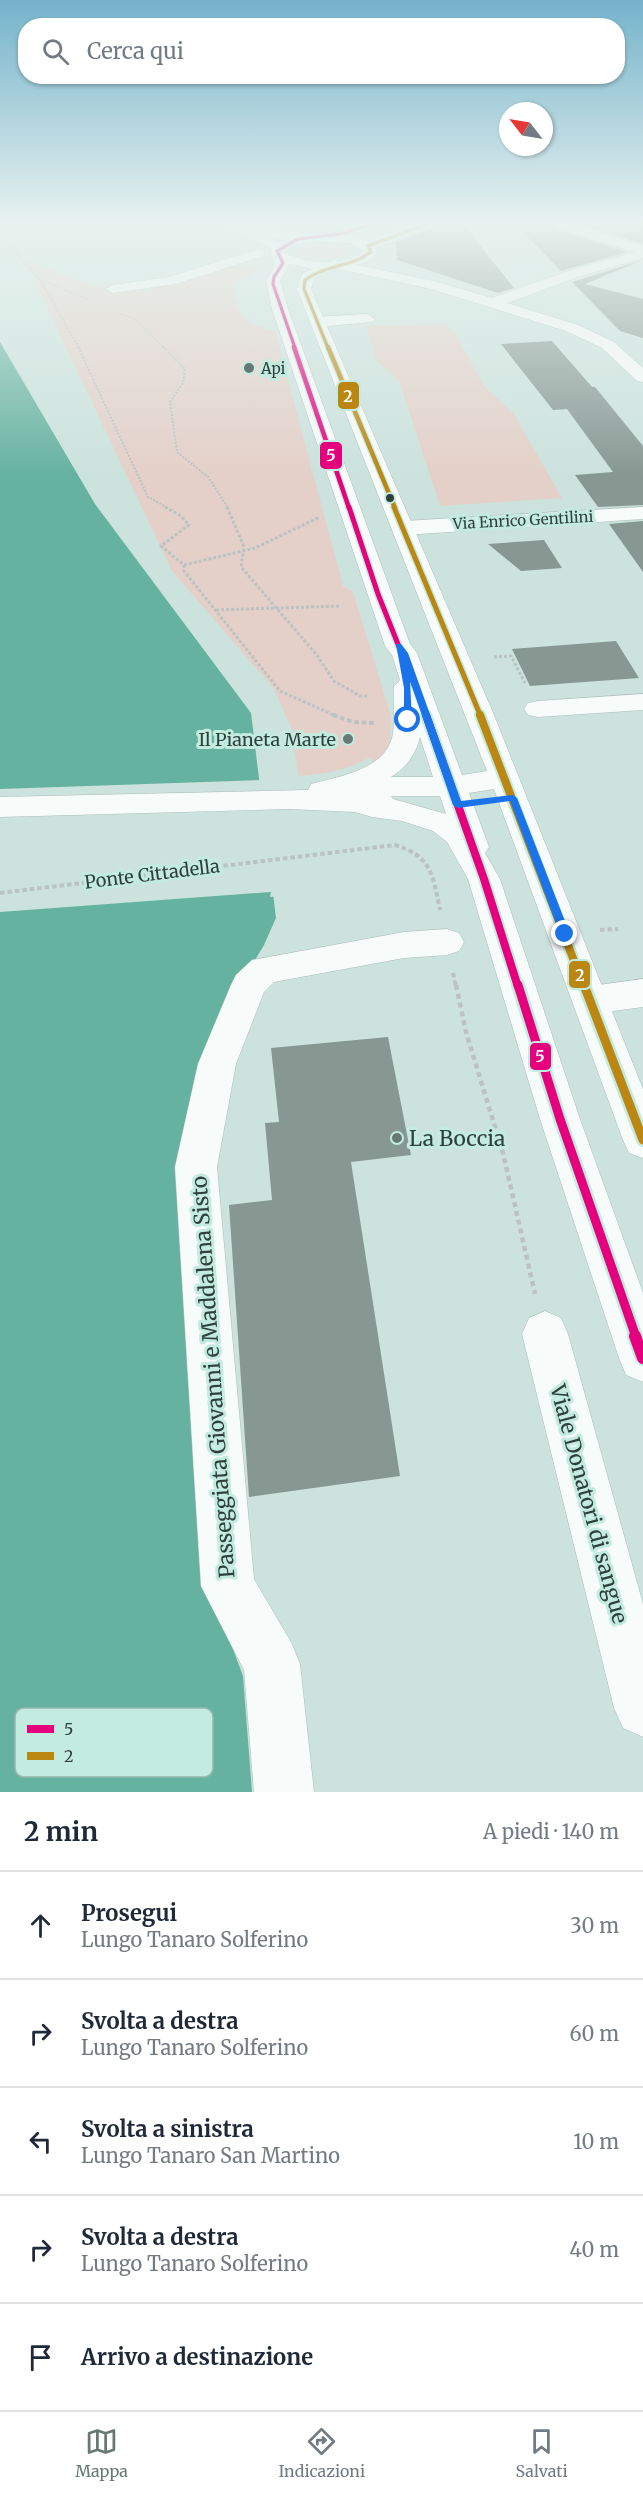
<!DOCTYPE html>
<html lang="it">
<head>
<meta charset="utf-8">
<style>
	body { margin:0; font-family:Merriweather,serif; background:#f2f2f3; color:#1f2937 }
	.compass { position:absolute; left:499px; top:102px; width:54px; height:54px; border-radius:50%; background:#fff; box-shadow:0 2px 4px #0004; rotate:301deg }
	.stop { position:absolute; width:18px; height:18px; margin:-14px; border:4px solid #1a73e8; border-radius:50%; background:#fff }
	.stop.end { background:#1a73e8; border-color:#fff; box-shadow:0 2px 6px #0008 }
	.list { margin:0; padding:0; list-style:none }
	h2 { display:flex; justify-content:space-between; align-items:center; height:78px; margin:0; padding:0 24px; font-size:26px }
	h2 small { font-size:20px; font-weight:400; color:#747a83 }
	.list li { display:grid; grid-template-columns:39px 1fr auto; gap:18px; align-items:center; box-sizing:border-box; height:108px; padding:0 24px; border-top:2px solid #e0e1e3 }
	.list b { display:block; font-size:22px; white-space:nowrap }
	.list p { margin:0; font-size:20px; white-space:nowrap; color:#747a83 }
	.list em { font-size:20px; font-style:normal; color:#747a83 }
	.icon { flex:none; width:33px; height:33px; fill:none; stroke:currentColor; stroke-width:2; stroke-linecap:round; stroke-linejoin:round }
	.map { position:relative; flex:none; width:643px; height:1792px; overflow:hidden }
	.search { position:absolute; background:#fff; box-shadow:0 2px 4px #0004; left:18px; right:18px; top:18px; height:66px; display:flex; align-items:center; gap:15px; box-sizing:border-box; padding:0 21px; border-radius:24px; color:#747a83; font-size:22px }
	.sheet { height:618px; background:#fff }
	nav { display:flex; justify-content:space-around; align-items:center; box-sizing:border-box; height:84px; border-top:2px solid #e0e1e3; background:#fff; font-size:16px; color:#747a83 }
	nav a { display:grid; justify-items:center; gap:3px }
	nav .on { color:#667973 }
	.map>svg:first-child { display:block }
</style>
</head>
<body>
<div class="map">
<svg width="643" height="1792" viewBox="0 0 643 1792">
	<rect width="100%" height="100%" fill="#cce2dc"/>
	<path fill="#e4d0c9" d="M323,243l22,3 5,4c-10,13 -41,11 -53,1l5,-5z
		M27,261c38,13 82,37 124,28 36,-7 69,-26 106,-24l1,6 -24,13c3,31 9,40 41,47l68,255 10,6 38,124 -2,33 -14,16 -5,-8c-21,14 -48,17 -72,19l-6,-46 -18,-41 -102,-118 -121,-255z
		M446,324l11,12 27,50 30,28 48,84 -122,8 -41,-125 -22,-20 -11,-35z"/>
	<path fill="#66b2a0" d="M0,342l95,162 156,209 25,205 -12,27 -51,86 -11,535 41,110 9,116h-252z"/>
	<path fill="#cce2dc" d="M262,780l15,116 -7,1 1,-5 -271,20v-123z"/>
	<path fill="#879893" d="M435,224h28l51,64 -16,5 -101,-33 -1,-18 36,-13z
		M515,224h36l3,5 73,23 -66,19z
		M580,224h63v20z
		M643,260l-58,24 58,15v39l-23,-7 -48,-49z
		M552,341l40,46h3l48,59v59l-45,2 -23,-32 38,-3 -46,-63 -14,1 -52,-66z
		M643,521v51l-34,-48z
		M544,540l18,28 -41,3 -33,-27z
		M616,641l23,37 -109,8 -18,-37z
		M388,1037l23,118 -60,7 49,314 -151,21 -20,-292 43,-5 -7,-77 14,-1 -8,-74z"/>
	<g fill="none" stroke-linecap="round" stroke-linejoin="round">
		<g stroke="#adbeb9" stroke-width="1">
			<path id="street" d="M226,224l84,10 7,4 -7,4 -37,-4 12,10 -7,4 -15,-8 -37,-14 -2,-3z
				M553,224h19l71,22v12l-68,20 -68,25 71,22 36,17 29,26v14l-6,-1 -35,-33 -36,-17 -135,-42 -97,-21 -7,-4 7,-4 100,21 58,17 73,-26 70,-20 -80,-25z
				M258,249l5,1 2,3 -2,3 -87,28 -63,9 -7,-4 7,-4 56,-8z
				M367,314l8,5 -3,3 -55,5 -8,-5 8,-5z
				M643,507v12l-239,16 -8,-2 -3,-5 3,-5 8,-2z
				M643,694v16l-105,7 -10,-2 -4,-6 4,-6 10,-2z
				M447,929l12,4 5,9 -5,9 -12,4 -43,3 -130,24 -10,10 -28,72 -19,103 37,412 38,65 8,20 14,128h-60l-10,-122 -43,-84 -26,-419 23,-103 33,-79 5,-10 16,-15 152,-28z
				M643,979v28l-52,7 -13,-4 -5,-10 5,-10 13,-4z
				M545,1311l16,7 7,16 75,270v133l-20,-9 -9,-20 -92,-374 7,-16z"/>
		</g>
		<g stroke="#adbeb9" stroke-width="1">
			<path id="secondary" d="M414,224h19l-2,3 -56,21 3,4c-13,16 -29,12 -46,17 -6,2 -13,7 -18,10l-3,10 183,426 149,374v69l-14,-5 -6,-13 -129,-351 -25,4 20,54 -4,6 15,26 80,240 63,174v89l-17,-7 -7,-17 -79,-239 -72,-240 -21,-37 -14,-11 -31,-10 -30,-4 -17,-5 -66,-3 -289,8v-20l308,-7 3,-6c30,-8 77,-15 82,-51 2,-15 0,-32 1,-47l6,-6 -8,-25 -7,-9 -113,-337 -6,-28c6,-11 13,-18 4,-28l1,-5 15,-10 28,-5 32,1 22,7zM314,241l37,2 13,8c-19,16 -60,13 -80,1l11,-8zM289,264l23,5 -10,5 -5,15 190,482 -25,4 -45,-122 -7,-9 -122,-335 -8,-28zM420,737l13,40h-42c15,-9 25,-23 29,-40zM391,796h49l6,18 -53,-15z"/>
		</g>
		<path stroke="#bac3c1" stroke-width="1.5" stroke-dasharray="2 1.5" stroke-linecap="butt" d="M0,235l40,45 39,68
			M41,280l48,20
			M121,314l14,5 29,29"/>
		<path stroke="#bac3c1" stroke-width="2" stroke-dasharray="2 1.5" stroke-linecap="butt" d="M78,347l70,150 20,11
			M163,347l22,22 -2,14 -13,19 7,50 31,25 20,31"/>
		<path stroke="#bac3c1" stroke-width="3" stroke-dasharray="3 2" stroke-linecap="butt" d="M165,507l16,9 8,9 -28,21 23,19v6l96,120 58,26
			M227,507l17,40 -3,20 75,87 18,27 26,15h8
			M184,565l71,-17 65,-31
			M216,610l124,-4
			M494,657l17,-1 14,27"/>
		<path stroke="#bac3c1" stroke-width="4" stroke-dasharray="4.5 3" stroke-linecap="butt" d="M333,715l20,7 22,1
			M0,893l395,-48c37,11 38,31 45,65
			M600,930l18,-1
			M453,973l3,14"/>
		<path stroke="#bac3c1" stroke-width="4.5" stroke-dasharray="5 4" stroke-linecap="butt" d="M456,985l10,47 37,121 32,141"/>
		<use href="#street" fill="#f7fbfa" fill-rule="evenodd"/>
		<use href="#secondary" fill="#f7fbfa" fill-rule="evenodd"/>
		<g stroke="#c3ebdf" stroke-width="5">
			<path id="bus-1-far5" d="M295,348l-22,-64 1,-7 9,-14 -6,-12 21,-12 42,-5 32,-10"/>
		</g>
		<g stroke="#c3ebdf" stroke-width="7">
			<path id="bus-1-far4" d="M294,347l55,161"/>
		</g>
		<g stroke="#c3ebdf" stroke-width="8">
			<path id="bus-1-far3" d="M349,507l29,87 49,123"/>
		</g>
		<g stroke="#c3ebdf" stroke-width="12">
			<path id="bus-1-far2" d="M426,715l58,164 34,108"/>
		</g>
		<g stroke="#c3ebdf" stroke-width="14">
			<path id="bus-1-far1" d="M518,985l42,134 76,218"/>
		</g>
		<g stroke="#c3ebdf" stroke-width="16">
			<path id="bus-1" d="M635,1336l8,22"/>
		</g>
		<g stroke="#c3ebdf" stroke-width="5">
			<path id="bus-2-far4" d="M328,348l-24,-59 1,-9c20,-15 46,-13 66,-28l-3,-6 59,-22"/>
		</g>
		<g stroke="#c3ebdf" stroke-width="7">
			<path id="bus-2-far3" d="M328,347l67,161"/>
		</g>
		<g stroke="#c3ebdf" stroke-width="8">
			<path id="bus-2-far2" d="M394,507l87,210"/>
		</g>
		<g stroke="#c3ebdf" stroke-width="12">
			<path id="bus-2-far1" d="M480,715l104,272"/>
		</g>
		<g stroke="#c3ebdf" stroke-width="14">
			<path id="bus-2" d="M584,985l59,155"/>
		</g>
		<use href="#bus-1-far5" stroke="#e5007d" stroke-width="3"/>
		<use href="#bus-1-far4" stroke="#e5007d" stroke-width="4.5"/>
		<use href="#bus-1-far3" stroke="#e5007d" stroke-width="5"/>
		<use href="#bus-1-far2" stroke="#e5007d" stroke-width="8"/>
		<use href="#bus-1-far1" stroke="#e5007d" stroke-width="9"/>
		<use href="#bus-1" stroke="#e5007d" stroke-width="12"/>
		<use href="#bus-2-far4" stroke="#bb8712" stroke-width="3"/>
		<use href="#bus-2-far3" stroke="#bb8712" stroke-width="4.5"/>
		<use href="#bus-2-far2" stroke="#bb8712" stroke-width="5"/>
		<use href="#bus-2-far1" stroke="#bb8712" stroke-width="8"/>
		<use href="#bus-2" stroke="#bb8712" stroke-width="9"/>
	</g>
	<linearGradient id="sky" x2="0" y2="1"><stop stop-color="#74b3cb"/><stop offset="0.47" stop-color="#e8f2ef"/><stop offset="1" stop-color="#e8f2ef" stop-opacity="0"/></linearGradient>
	<rect width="643" height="475" fill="url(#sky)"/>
	<path fill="#1a73e8" d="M396,644h5l7,9 53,148 52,-6 4,3 53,136 -1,2h-7l-2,-2 -50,-133 -52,7 -5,-3 -43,-124 2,39 -4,3 -4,-3v-32z"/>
	<g fill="#667973" stroke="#c3ebdf" stroke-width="2">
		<circle cx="249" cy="368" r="6"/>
		<circle cx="348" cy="739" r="6"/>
		<circle cx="397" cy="1138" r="6"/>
	</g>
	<circle fill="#2f403b" stroke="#c3ebdf" stroke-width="2" cx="390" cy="498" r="5"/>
	<g text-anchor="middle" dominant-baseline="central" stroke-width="6" stroke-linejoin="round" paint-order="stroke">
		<g font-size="15" fill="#2f403b" stroke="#c3ebdf" text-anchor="start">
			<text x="261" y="368">Api</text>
		</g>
		<g font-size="15" fill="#2f403b" stroke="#c3ebdf">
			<text transform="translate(523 520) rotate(-3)">Via Enrico Gentilini</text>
		</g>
		<g font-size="18" fill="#2f403b" stroke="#c3ebdf" text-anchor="end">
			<text x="336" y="739">Il Pianeta Marte</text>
		</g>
		<g font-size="18" fill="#2f403b" stroke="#c3ebdf">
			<text transform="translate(152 874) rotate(-7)">Ponte Cittadella</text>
		</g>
		<g font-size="21" fill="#2f403b" stroke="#c3ebdf" text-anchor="start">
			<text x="409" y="1138">La Boccia</text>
		</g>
		<g font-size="21" fill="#2f403b" stroke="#c3ebdf">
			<text transform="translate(213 1377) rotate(-94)">Passeggiata Giovanni e Maddalena Sisto</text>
			<text transform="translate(589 1504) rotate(75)">Viale Donatori di sangue</text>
		</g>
	</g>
	<rect x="15" y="1708" width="198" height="69" rx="9" fill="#c3ebdf" stroke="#97b8ae" stroke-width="1.5"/>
	<rect x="27" y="1725" width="27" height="8" fill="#e5007d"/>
	<rect x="27" y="1752" width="27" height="8" fill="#bb8712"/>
	<g font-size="16" fill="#2f403b">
		<text x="64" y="1735">5</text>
		<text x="64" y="1762">2</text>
	</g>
	<g stroke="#c3ebdf" stroke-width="2">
		<rect x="337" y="381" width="23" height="29" rx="6" fill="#bb8712"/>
		<rect x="319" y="441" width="24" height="29" rx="6" fill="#e5007d"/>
		<rect x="568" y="960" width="23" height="29" rx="6" fill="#bb8712"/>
		<rect x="529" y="1042" width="23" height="29" rx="6" fill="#e5007d"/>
	</g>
	<g font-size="16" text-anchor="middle" font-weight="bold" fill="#fff">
		<text x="348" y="402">2</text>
		<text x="331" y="461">5</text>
		<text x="580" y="981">2</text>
		<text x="540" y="1062">5</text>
	</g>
</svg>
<svg class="compass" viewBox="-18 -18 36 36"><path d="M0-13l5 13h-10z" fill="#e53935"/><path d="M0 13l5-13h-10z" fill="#747a83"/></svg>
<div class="stop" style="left:408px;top:720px"></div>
<div class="stop end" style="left:565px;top:934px"></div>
<div class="search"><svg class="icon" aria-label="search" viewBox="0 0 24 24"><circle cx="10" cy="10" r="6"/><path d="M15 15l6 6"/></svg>Cerca qui</div>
</div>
<section class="sheet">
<h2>2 min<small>A piedi · 140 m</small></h2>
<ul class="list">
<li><svg class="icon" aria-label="ahead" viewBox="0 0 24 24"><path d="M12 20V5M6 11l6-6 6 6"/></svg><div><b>Prosegui</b><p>Lungo Tanaro Solferino</p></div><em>30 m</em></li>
<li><svg class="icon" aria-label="right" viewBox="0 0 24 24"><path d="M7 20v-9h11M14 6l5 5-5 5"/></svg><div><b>Svolta a destra</b><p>Lungo Tanaro Solferino</p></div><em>60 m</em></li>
<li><svg class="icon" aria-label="left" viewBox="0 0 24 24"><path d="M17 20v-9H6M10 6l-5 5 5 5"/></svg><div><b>Svolta a sinistra</b><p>Lungo Tanaro San Martino</p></div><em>10 m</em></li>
<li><svg class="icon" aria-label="right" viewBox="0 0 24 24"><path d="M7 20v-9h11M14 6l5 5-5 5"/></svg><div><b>Svolta a destra</b><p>Lungo Tanaro Solferino</p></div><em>40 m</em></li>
<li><svg class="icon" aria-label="arrive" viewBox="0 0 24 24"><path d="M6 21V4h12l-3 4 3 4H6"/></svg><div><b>Arrivo a destinazione</b></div></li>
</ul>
</section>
<nav>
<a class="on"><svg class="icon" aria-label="map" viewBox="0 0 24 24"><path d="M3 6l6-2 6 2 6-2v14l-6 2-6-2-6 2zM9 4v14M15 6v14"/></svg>Mappa</a>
<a><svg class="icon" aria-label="directions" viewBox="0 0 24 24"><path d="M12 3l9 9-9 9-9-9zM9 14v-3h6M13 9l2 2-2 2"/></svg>Indicazioni</a>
<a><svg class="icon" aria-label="saved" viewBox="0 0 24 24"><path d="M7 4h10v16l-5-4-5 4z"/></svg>Salvati</a>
</nav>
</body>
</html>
